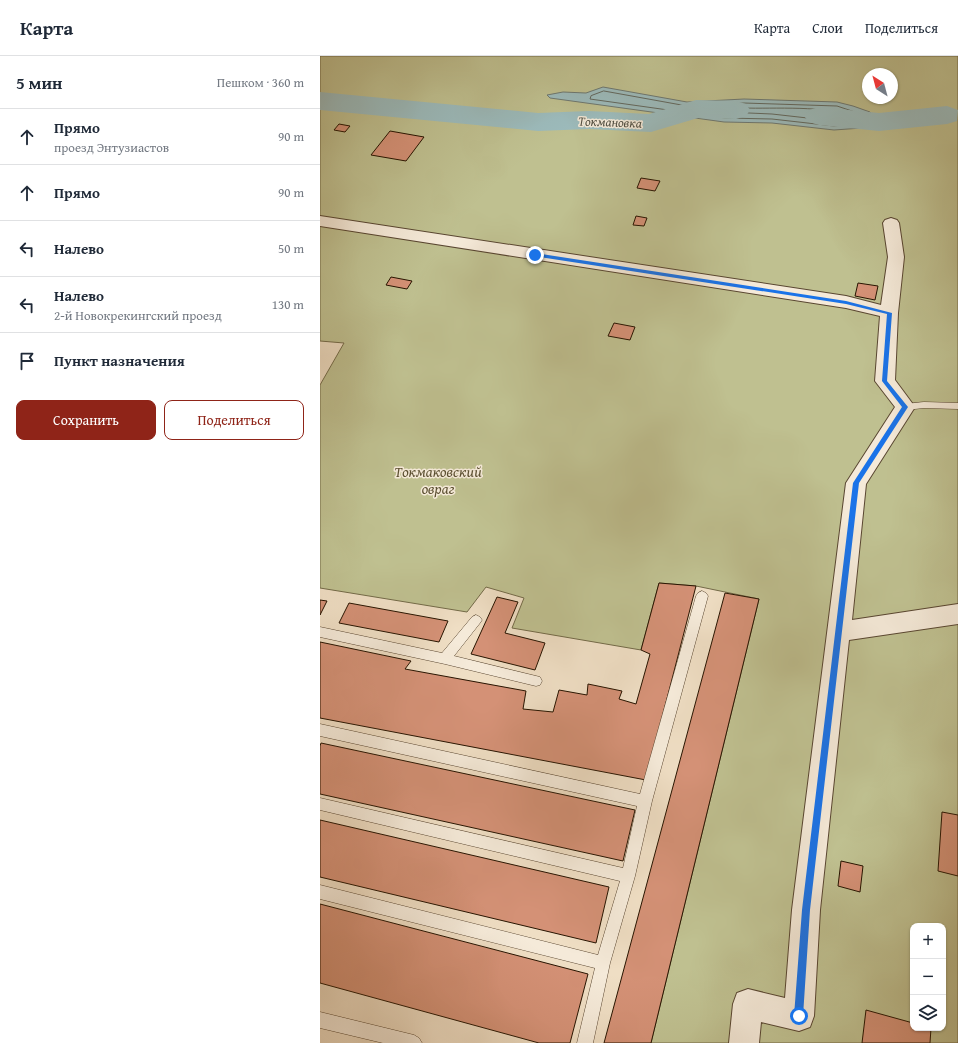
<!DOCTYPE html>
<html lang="ru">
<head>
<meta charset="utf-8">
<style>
	body { margin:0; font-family:"Gentium Book Plus",serif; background:#f2f2f3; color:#1f2937 }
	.controls { position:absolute; right:12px; bottom:12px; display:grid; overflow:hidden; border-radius:8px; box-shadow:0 1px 3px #0004 }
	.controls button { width:36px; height:36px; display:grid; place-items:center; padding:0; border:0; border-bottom:1px solid #e0e1e3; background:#fff; color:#1f2937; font:20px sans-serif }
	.compass { position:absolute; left:542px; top:12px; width:36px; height:36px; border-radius:50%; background:#fff; box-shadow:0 1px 3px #0004; rotate:324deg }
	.stop { position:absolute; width:12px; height:12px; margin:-9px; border:3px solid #1a73e8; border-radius:50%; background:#fff }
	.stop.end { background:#1a73e8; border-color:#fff; box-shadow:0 1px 4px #0008 }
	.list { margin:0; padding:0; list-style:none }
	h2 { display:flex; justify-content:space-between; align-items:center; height:52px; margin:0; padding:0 16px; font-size:17px }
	h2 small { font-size:13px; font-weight:400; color:#747a83 }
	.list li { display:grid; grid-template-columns:26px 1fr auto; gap:12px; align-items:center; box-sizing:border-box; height:56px; padding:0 16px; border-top:1px solid #e0e1e3 }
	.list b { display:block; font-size:15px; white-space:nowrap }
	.list p { margin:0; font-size:13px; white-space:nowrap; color:#747a83 }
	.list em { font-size:13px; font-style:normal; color:#747a83 }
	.actions { display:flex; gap:8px; padding:12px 16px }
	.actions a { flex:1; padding:9px 0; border:1px solid #8f2418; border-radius:8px; text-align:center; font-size:14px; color:#8f2418 }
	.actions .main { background:#8f2418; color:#fff }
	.icon { flex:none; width:22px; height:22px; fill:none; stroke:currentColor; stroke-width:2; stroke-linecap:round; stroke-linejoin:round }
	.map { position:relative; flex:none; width:638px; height:987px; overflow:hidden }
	header { display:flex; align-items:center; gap:24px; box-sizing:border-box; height:56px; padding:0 20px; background:#fff; border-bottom:1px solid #e0e1e3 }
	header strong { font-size:19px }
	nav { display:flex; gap:22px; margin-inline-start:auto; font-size:14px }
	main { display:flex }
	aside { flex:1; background:#fff }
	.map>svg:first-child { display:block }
</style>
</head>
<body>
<header>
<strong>Карта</strong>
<nav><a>Карта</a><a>Слои</a><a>Поделиться</a></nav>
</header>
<main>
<aside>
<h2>5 мин<small>Пешком · 360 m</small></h2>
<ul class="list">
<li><svg class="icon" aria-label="ahead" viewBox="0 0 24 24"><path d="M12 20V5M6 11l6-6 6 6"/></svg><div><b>Прямо</b><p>проезд Энтузиастов</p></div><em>90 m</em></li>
<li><svg class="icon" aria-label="ahead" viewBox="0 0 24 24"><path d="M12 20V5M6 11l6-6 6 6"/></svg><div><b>Прямо</b></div><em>90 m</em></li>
<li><svg class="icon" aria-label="left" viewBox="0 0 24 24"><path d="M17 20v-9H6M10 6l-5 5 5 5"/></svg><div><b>Налево</b></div><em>50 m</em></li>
<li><svg class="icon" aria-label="left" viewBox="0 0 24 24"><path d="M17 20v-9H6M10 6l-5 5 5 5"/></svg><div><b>Налево</b><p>2-й Новокрекингский проезд</p></div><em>130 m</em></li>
<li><svg class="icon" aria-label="arrive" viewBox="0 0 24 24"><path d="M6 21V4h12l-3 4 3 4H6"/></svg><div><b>Пункт назначения</b></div></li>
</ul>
<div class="actions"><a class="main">Сохранить</a><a>Поделиться</a></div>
</aside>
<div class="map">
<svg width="638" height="987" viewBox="0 0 638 987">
	<rect width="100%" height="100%" fill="#efdec4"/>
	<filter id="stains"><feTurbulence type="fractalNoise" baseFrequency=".005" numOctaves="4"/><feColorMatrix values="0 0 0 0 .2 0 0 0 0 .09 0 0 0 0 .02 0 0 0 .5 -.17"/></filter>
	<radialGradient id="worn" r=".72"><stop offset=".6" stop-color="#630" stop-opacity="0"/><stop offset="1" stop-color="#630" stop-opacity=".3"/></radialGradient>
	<path fill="#bfc090" stroke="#736a48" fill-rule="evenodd" d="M0,0h638v987h-307l108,-444 -63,-13 -37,-3 -18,67 -129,-22 12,-30 -38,-11 -19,25 -147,-24v-203l24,-42 -24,-2zM548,18h24v24h-24zM593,870h30v102h-30z"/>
	<path fill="#9cbbbc" stroke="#6d7871" d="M283,31l84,15 57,-3 93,3 16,4 17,6 9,10 -3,5 -42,3 -62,-7 -48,-1 -174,-24 -3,-3 16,-3 23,1z"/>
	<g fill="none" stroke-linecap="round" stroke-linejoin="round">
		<path stroke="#62685e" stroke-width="1" d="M284,35l83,15 57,-3 93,3 30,10 4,5 -1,2 -36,3 -62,-7 -47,-1 -135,-19 1,-3z
			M424,52c28,1 85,-3 109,9l-2,2 -17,2 -62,-7 -47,-2 2,-3z"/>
		<path fill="#9cbbbc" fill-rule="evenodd" d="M0,36l218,21 51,-2 60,3 47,-14 40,1 10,3 4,6 -4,6 -10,3 -38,-1 -47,14 -62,-3 -51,2 -218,-21z
			M627,50l11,4 -1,11 -10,3 -68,7 -60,-6 -10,-3 -5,-6 5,-6 10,-3 60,6z"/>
	</g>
	<path fill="#d49176" stroke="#271400" d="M19,68l11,2 -5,6 -11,-2z
		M70,75l34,6 -18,24 -35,-6z
		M321,122l19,3 -5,10 -18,-3z
		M316,160l11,2 -3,8 -11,-1z
		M71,221l21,4 -5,8 -21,-4z
		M538,227l20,3 -3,14 -20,-4z
		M294,267l21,4 -5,13 -22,-4z
		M339,527l37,3 -50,194 -326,-62v-76l91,19 -6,8 121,22 -3,18 30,3 6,-22 28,5 1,-11 34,7 -3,8 17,5 14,-50 -9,-4z
		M405,537l34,6 -108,444h-47z
		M177,541l21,5 -13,31 40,10 -10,27 -64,-16z
		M0,544l7,1 -7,14z
		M29,547l99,18 -9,21 -100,-19z
		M1,687l314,67 -12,51 -303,-67v-48z
		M622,756l16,3v61l-20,-5z
		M0,764l289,67 -13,56 -276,-66z
		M521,805l22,5 -3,26 -22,-6z
		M0,848l268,70 -18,69h-31l-219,-60z
		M546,954l47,13v5h18l-1,15h-68z"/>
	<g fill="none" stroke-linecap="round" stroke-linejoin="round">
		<g stroke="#594631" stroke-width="1">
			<path id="lane" d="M604,346l34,1v6l-34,-1 -19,2 -5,-3 5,-3z
				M382,535l4,2 2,3 -56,205 -17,75 -25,87 -17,80h-16l18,-75 -275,-69v-14l278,70 22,-74 -300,-71v-12l303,70 14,-62 -317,-70v-12l320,70 56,-198 2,-3z
				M156,559l4,2 2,3 -2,3 -26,33 82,20 4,1 2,4 -2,4 -4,1 -91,-22 -125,-27v-10l122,26 30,-36z
				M0,956l94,23 5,3 3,5h-39l-63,-15z"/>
		</g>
		<g stroke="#594631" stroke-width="2">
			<path id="street" d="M0,160l526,80 35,9 7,-48 -5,-34 2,-3 6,-2 6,2 2,3 5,34 -6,56 -3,67 20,27 -49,77 -14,136 106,-16v20l-109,16 -29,270 -6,106 -4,11 -11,4 -38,-9 -2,21h-30l4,-39 4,-11 11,-4 37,9 7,-88 54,-427 49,-76 -20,-26 5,-65 -34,-8 -526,-82z"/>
		</g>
		<use href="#lane" fill="#f5ead9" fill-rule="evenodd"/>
		<use href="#street" fill="#f5ead9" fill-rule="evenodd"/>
	</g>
	<path fill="#1a73e8" d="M215,197l311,48 46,12 -5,68 21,26 -49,76 -49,427 -7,106 -1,4 -3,1 -4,-1 -1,-4 8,-106 51,-427 49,-76 -20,-26 5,-67 -41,-10 -313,-48v-1z"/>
	<g text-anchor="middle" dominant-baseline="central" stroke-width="3" stroke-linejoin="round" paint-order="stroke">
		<g font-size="13" font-style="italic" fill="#504e42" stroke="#f5ead9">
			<text transform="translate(290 66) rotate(2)">Токмановка</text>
		</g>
		<g font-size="15" font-style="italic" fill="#5c5032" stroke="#f5ead9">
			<text x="118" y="415">Токмаковский<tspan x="118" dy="17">овраг</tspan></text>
		</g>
	</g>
	<rect width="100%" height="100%" filter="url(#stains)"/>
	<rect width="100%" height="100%" fill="url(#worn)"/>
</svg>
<div class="controls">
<button>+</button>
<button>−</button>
<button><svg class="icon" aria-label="layers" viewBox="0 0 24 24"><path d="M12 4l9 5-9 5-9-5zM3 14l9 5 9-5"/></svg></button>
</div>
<svg class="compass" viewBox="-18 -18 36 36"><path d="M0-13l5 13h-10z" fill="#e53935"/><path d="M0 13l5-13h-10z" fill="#747a83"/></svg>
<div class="stop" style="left:479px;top:960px"></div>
<div class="stop end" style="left:215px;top:199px"></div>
</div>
</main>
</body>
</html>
